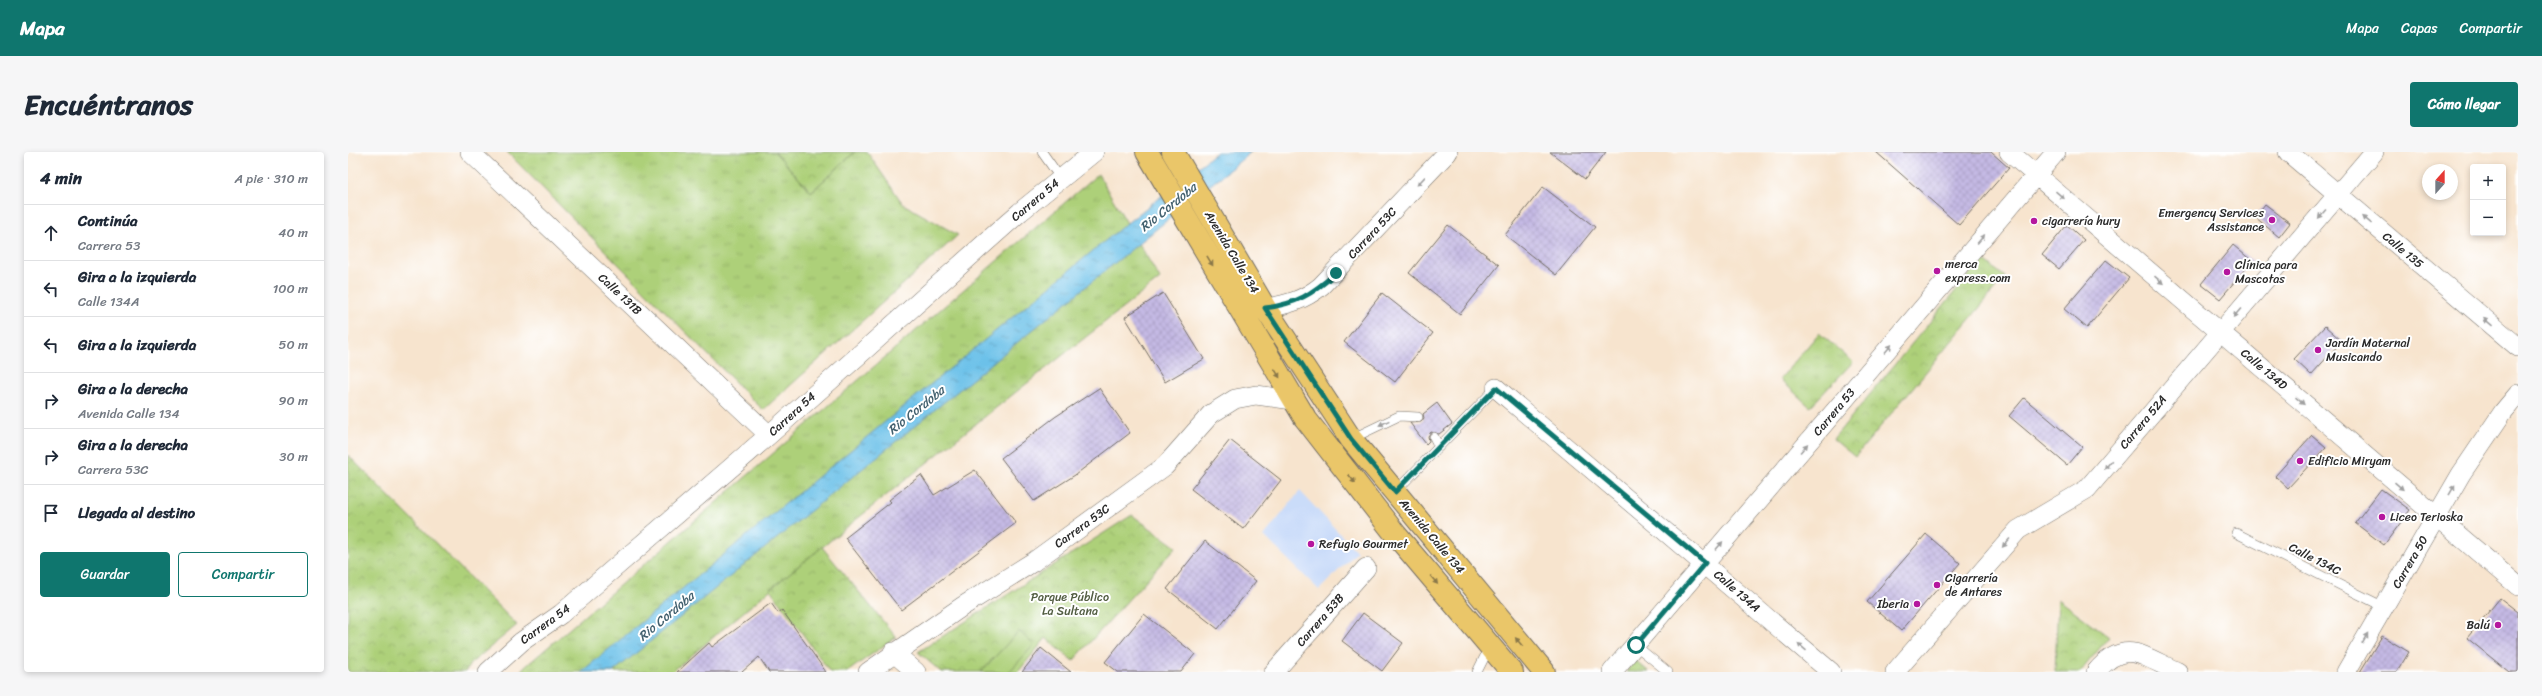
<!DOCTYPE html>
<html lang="es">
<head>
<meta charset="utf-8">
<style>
	body { margin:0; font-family:Sriracha,sans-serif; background:#f6f6f7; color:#1f2937 }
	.controls { position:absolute; right:12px; top:12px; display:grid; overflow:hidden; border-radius:4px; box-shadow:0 2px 6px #0003 }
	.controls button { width:36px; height:36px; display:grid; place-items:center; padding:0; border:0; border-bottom:1px solid #e0e1e3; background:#fff; color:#1f2937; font:20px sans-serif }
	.compass { position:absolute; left:2074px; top:12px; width:36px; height:36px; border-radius:50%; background:#fff; box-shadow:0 2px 6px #0003; rotate:21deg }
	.stop { position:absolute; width:12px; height:12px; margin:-9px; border:3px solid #0f766e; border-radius:50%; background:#fff }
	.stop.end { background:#0f766e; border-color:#fff; box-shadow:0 1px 4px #0008 }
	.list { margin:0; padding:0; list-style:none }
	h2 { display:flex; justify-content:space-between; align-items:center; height:52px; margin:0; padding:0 16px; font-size:17px }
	h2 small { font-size:13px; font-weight:400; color:#747a83 }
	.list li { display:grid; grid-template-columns:26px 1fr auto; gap:12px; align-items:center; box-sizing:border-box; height:56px; padding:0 16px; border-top:1px solid #e0e1e3 }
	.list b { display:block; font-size:15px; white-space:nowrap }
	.list p { margin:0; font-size:13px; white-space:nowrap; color:#747a83 }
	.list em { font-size:13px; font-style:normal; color:#747a83 }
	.actions { display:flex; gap:8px; padding:12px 16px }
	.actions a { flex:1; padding:9px 0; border:1px solid #0f766e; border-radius:4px; text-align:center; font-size:14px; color:#0f766e }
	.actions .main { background:#0f766e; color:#fff }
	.icon { flex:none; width:22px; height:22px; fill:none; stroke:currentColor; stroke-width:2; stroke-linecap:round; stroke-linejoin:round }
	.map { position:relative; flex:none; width:2170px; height:520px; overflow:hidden; border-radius:4px }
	header { display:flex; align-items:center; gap:24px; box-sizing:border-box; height:56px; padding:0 20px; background:#0f766e; color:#fff }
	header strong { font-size:19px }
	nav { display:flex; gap:22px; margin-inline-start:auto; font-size:14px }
	.intro { display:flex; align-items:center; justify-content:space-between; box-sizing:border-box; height:96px; padding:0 24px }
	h1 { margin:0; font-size:28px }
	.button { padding:10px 18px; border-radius:4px; background:#0f766e; color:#fff; font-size:14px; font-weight:700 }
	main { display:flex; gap:24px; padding:0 24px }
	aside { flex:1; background:#fff; border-radius:4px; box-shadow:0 2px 6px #0003 }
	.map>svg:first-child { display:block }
</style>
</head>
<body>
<header>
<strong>Mapa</strong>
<nav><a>Mapa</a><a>Capas</a><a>Compartir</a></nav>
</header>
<div class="intro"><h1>Encuéntranos</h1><a class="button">Cómo llegar</a></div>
<main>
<aside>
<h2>4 min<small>A pie · 310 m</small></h2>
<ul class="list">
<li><svg class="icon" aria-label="ahead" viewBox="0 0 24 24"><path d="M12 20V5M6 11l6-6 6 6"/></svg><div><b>Continúa</b><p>Carrera 53</p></div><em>40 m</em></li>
<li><svg class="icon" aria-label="left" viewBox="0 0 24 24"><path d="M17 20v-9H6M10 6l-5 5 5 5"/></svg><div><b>Gira a la izquierda</b><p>Calle 134A</p></div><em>100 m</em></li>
<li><svg class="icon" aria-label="left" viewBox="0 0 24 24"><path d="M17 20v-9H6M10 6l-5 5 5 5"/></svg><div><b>Gira a la izquierda</b></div><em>50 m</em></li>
<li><svg class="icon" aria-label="right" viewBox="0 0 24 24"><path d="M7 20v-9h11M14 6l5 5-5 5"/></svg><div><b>Gira a la derecha</b><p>Avenida Calle 134</p></div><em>90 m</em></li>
<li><svg class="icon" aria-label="right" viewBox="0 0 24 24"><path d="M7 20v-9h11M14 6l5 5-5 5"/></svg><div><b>Gira a la derecha</b><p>Carrera 53C</p></div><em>30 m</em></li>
<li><svg class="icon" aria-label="arrive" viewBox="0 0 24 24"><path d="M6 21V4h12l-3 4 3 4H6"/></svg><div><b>Llegada al destino</b></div></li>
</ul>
<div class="actions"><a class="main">Guardar</a><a>Compartir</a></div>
</aside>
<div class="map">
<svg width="2170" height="520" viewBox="0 0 2170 520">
	<defs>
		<pattern id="grass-tufts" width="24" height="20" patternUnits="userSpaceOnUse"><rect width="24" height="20" fill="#add079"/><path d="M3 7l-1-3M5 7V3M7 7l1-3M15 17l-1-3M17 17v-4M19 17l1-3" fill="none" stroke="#95b369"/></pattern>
		<pattern id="park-crowns" width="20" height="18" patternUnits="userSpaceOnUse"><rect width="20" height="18" fill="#add079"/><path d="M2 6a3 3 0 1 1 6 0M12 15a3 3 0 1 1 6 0" fill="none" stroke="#95b369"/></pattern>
		<pattern id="water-ripples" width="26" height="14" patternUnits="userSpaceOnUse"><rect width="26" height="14" fill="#6cc1e9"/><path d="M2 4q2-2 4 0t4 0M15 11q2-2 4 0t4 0" fill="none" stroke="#599dbd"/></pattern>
		<pattern id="building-cross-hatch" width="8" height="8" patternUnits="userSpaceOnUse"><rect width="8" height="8" fill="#c4b9e4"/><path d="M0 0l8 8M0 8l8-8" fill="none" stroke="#a99fc4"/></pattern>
	</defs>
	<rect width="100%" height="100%" fill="#fff"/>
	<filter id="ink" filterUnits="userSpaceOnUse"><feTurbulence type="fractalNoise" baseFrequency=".025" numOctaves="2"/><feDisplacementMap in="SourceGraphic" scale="8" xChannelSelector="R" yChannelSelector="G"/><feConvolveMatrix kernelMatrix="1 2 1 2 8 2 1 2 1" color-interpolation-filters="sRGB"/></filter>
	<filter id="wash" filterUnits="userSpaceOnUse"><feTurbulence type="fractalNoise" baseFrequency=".012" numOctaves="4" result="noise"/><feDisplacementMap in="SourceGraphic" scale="16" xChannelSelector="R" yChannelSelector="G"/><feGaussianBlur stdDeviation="0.9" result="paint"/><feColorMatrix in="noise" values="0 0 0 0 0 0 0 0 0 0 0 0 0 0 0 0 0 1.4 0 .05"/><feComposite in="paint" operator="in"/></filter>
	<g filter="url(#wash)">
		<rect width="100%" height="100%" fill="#f7e4ce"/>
		<path fill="#cadcf9" d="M952,339l57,61 -38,38 -55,-54z"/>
		<path fill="url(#grass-tufts)" stroke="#6c7e52" d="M159,0h268l36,40 44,-40h12l36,52 55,31 -195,175z
			M750,22l62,105c-165,129 -329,258 -488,393h-153z
			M1471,181l34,29 -43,45 -30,-28z"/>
		<path fill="url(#park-crowns)" stroke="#6c7e52" d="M427,0h80l-44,40z
			M1634,107l23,18 -150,180 -22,-18z
			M0,303l169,170 -47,39 -5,8h-117z
			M784,363l44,32 -103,114 -27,-23 -28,34h-77l-23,-20z
			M474,395l74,90 -49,35h-17l-60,-83z
			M1710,447l51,38 -29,35h-25z
			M1287,508l14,12h-23z"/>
		<path fill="#add079" stroke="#6c7e52" d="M671,479l15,14 -25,27h-28z"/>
		<path fill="url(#water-ripples)" stroke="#4c768a" d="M869,0h34l-638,520h-32l541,-445z"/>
		<g id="blocks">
			<path fill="url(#building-cross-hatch)" d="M1202,0h56l-21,27z
				M1528,0h115l18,16 -50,57z
				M1195,35l52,40 -39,48 -51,-40z
				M1917,52l25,19 -11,14 -24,-20z
				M1100,73l51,40 -39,49 -51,-41z
				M1719,73l17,15 -25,29 -17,-14z
				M1885,93l19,16 -32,38 -19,-15z
				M1758,108l23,18 -42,50 -23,-19z
				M815,141l41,66 -39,23 -40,-65z
				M1034,141l51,40 -38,49 -51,-40z
				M1977,174l17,15 -31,34 -17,-16z
				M751,236l31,45 -55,42 -41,26 -33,-43 54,-41z
				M1676,246l58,49 -15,18 -58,-49z
				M1089,251l15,21 -13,10 -8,-2 -3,4 1,5 -3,3 -16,-21 11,-1 3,-4 -1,-4z
				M1964,283l14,12 -38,41 -13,-12z
				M882,288l51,40 -38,49 -52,-40z
				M627,318l41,53 -115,87 -56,-72 46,-36 -2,-2 32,-25 13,20z
				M2033,337l29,21 -26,35 -29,-22z
				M1578,382l34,29 -59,68 -34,-29z
				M857,389l51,40 -38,48 -51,-40z
				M2152,446l18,14v60h-9l-42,-34z
				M423,451l7,10 4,-3 44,62h-57l-10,-15 -17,15h-65l32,-29 3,4z
				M1015,461l40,30 -21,28 -40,-30z
				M796,462l51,40 -14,18h-63l-13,-10z
				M2034,484l27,16 -12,20h-37z
				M693,496l30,24h-49z"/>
		</g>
	</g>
	<g filter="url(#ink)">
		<use href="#blocks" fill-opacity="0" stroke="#726c64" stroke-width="1"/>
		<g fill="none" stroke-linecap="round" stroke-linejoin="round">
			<g stroke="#726c64" stroke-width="10">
				<path id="service" d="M694,0l19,27
					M1086,285l5,10
					M1003,287l48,-23 19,1
					M1047,340l101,-104
					M1888,381l148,74
					M1287,493l33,27
					M1129,520l13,-26"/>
			</g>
			<g stroke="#726c64" stroke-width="20">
				<path id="minor" d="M122,0l299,283
					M1661,0l509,434
					M1940,0l230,195
					M917,156c22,-3 39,-8 56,-22l127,-134
					M1148,236l335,284
					M545,500l23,20
					M140,520l33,-30 40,-28 208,-179 251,-223 74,-60
					M520,520l95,-66 70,-44 132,-96 46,-52 24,-15 21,-4 37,5
					M926,520l92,-104
					M1264,520l444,-520
					M1547,520l123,-142 69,-41 287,-337
					M1748,520c29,-35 48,-15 82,0
					M1998,520l115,-198 42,-62 15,-18"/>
			</g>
			<g stroke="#726c64" stroke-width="24">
				<path id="primary" d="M799,0l158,266 91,117 116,137
					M825,0l92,156 86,131 193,233"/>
			</g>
			<use href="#service" stroke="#fff" stroke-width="9"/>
			<use href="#minor" stroke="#fff" stroke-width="19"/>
			<use href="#primary" stroke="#eac669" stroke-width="22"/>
		</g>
		<defs><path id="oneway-solid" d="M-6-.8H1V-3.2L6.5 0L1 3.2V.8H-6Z"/></defs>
		<g fill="#a0a0a0">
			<use href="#oneway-solid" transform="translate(1073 29) rotate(133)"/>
			<use href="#oneway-solid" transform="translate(1712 43) rotate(41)"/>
			<use href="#oneway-solid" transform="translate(1974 62) rotate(131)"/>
			<use href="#oneway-solid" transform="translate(2019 68) rotate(-140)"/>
			<use href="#oneway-solid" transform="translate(1633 87) rotate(-50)"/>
			<use href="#oneway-solid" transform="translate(1811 128) rotate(41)"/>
			<use href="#oneway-solid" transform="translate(1889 161) rotate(131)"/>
			<use href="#oneway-solid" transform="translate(2140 170) rotate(-140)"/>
			<use href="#oneway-solid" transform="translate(1540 197) rotate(-50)"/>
			<use href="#oneway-solid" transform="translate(1952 249) rotate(41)"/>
			<use href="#oneway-solid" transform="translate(1036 271) rotate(154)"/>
			<use href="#oneway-solid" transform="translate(1456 296) rotate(-49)"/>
			<use href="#oneway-solid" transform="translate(1760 313) rotate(129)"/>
			<use href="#oneway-solid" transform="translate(2051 334) rotate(41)"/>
			<use href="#oneway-solid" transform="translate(2104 338) rotate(-60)"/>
			<use href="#oneway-solid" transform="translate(1658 391) rotate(131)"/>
			<use href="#oneway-solid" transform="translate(1371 394) rotate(-49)"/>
			<use href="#oneway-solid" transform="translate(2017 486) rotate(-60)"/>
			<use href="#oneway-solid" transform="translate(1454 495) rotate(-139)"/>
		</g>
		<g fill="#8a784a">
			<use href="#oneway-solid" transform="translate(862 109) rotate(59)"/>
			<use href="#oneway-solid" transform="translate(929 221) rotate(59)"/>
			<use href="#oneway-solid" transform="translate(1004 327) rotate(52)"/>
			<use href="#oneway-solid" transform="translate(1086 428) rotate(50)"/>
			<use href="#oneway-solid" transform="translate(1171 490) rotate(-130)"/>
		</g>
	</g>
	<g fill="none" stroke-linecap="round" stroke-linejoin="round" filter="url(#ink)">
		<path stroke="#0f766e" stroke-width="5" d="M988,121c-24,21 -39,31 -71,35l86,131 44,53 101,-104 209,175 -69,82"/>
	</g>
	<g fill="#b5179e" stroke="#fff" stroke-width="1.5">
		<circle cx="1924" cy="68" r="4"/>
		<circle cx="1686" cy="69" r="4"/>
		<circle cx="1589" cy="119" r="4"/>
		<circle cx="1879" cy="120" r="4"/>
		<circle cx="1970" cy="198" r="4"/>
		<circle cx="1952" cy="309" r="4"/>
		<circle cx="2034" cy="365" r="4"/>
		<circle cx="963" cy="392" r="4"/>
		<circle cx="1589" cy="433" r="4"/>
		<circle cx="1569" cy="452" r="4"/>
		<circle cx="2150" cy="473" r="4"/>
	</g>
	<g text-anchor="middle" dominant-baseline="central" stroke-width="4" stroke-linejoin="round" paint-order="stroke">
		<g font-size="12" fill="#2b2b2b" stroke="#fff">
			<text transform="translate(687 48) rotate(-40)">Carrera 54</text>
			<text transform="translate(1024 81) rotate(-47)">Carrera 53C</text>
			<text transform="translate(2055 98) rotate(40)">Calle 135</text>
			<text transform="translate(884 100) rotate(59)">Avenida Calle 134</text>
			<text transform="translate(272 142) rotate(43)">Calle 131B</text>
			<text transform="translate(1916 217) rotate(40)">Calle 134D</text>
			<text transform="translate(1486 260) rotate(-50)">Carrera 53</text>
			<text transform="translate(444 262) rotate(-42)">Carrera 54</text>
			<text transform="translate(1795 270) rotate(-50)">Carrera 52A</text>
			<text transform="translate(734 374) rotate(-36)">Carrera 53C</text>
			<text transform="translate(1084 384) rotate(50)">Avenida Calle 134</text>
			<text transform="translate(1967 407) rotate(27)">Calle 134C</text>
			<text transform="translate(2062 410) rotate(-60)">Carrera 50</text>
			<text transform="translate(1389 439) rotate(41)">Calle 134A</text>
			<text transform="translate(972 468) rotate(-49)">Carrera 53B</text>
			<text transform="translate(197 472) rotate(-36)">Carrera 54</text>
		</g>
		<g font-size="12" fill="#2b2b2b" stroke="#fff" text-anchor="start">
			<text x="1916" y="61" text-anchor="end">Emergency Services<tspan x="1916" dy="14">Assistance</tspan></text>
			<text x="1694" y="69">cigarrería hury</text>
			<text x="1597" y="112">merca<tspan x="1597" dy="14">express.com</tspan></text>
			<text x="1887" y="113">Clínica para<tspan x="1887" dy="14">Mascotas</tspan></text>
			<text x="1978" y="191">Jardín Maternal<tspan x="1978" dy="14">Musicando</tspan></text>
			<text x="1960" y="309">Edificio Miryam</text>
			<text x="2042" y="365">Liceo Terioska</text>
			<text x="971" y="392">Refugio Gourmet</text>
			<text x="1597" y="426">Cigarrería<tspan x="1597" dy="14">de Antares</tspan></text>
			<text x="1561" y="452" text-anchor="end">Iberia</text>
			<text x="2142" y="473" text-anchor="end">Balú</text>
		</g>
		<g font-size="12" fill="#525d42" stroke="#fff">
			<text x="722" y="445">Parque Público<tspan x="722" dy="14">La Sultana</tspan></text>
		</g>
		<g font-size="13" font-style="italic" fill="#42606e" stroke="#fff">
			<text transform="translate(820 55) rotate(-39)">Rio Cordoba</text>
			<text transform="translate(568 258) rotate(-39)">Rio Cordoba</text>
			<text transform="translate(318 464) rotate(-40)">Rio Cordoba</text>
		</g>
	</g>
</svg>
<div class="controls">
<button>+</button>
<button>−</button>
</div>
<svg class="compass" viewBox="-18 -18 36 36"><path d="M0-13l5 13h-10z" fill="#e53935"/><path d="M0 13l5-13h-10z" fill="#747a83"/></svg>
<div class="stop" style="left:1288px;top:493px"></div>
<div class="stop end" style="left:988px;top:121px"></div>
</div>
</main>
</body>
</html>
